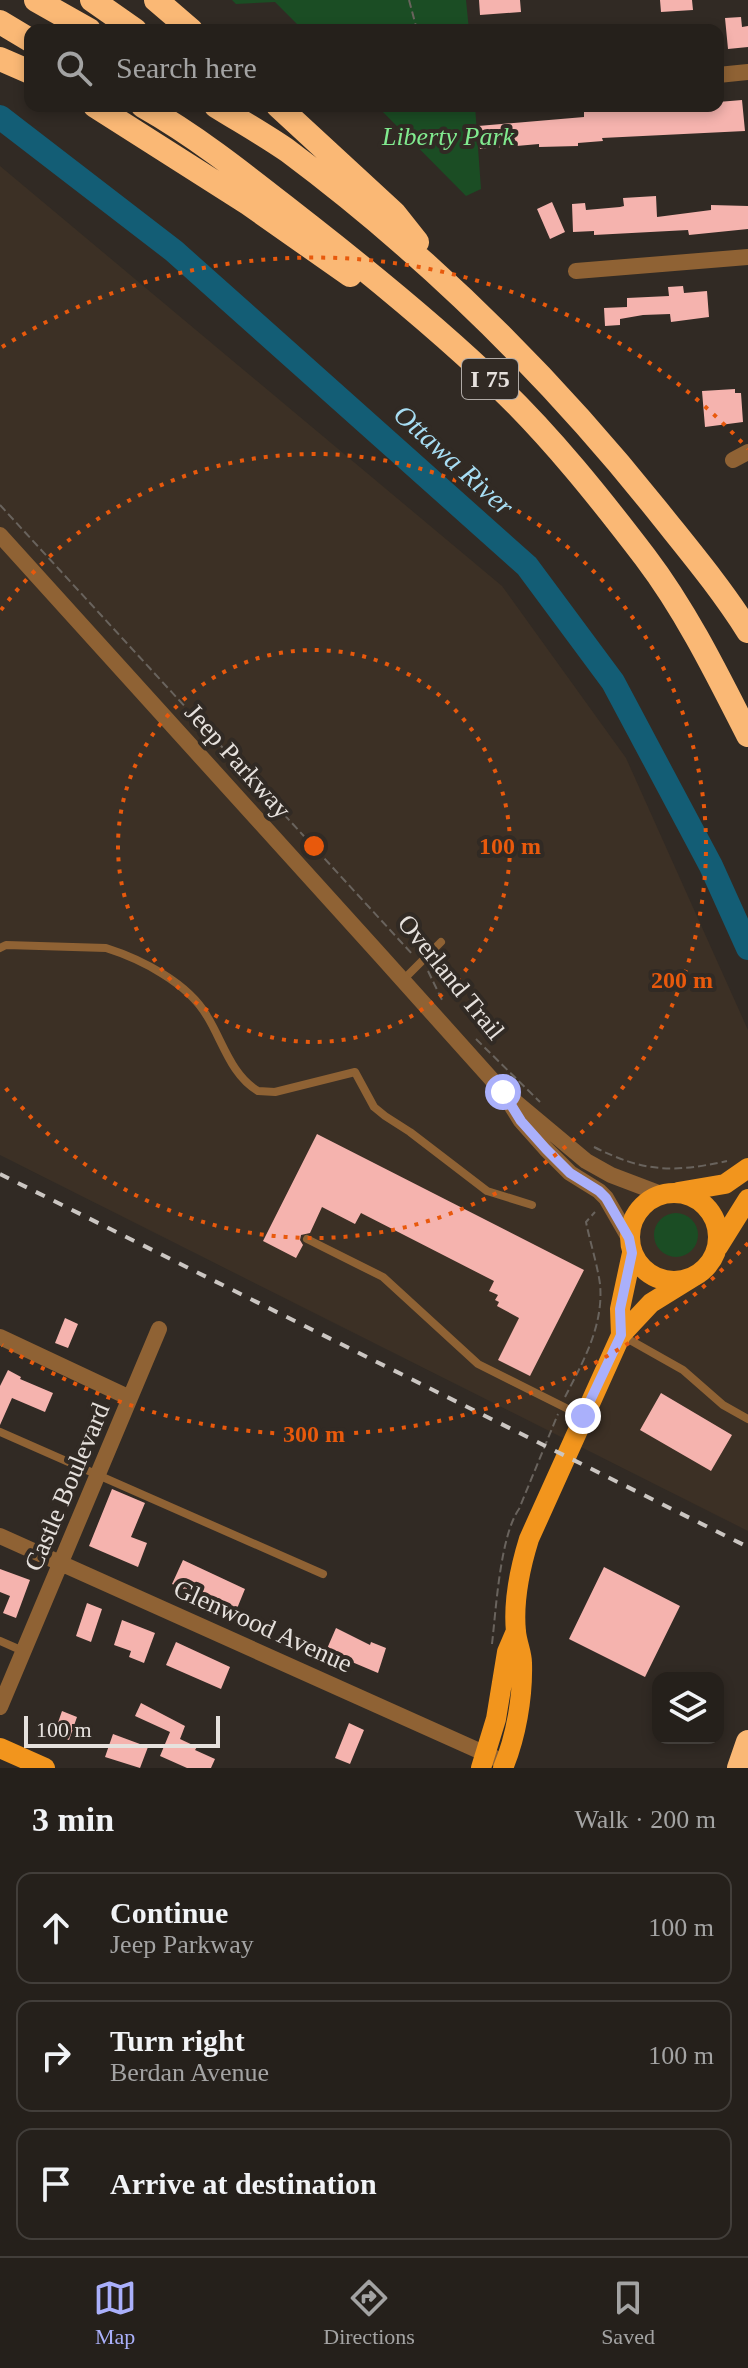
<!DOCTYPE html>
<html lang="en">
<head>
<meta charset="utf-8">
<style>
	body { margin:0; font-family:Georgia,serif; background:#2d2824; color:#f1f3f6 }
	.controls { position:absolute; right:24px; bottom:24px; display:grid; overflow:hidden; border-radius:16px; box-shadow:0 4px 12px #0003 }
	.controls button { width:72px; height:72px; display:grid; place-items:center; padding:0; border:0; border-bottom:2px solid #423e3a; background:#25201b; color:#f1f3f6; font:40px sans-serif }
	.scale { position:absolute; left:24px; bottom:20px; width:196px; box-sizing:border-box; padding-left:8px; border:4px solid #e6e1dd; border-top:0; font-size:22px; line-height:28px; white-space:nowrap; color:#e6e1dd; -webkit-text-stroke:6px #312a24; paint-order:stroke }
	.stop { position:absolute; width:24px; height:24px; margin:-18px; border:6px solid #aab0fb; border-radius:50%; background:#fff }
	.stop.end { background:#aab0fb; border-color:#fff; box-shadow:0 2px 8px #0008 }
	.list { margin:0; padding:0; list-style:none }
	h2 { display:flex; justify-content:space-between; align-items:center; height:104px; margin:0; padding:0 32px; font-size:34px }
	h2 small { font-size:26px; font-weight:400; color:#a3a3a3 }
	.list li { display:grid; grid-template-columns:52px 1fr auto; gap:24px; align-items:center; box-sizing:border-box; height:112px; margin:0 16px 16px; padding:0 16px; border:2px solid #423e3a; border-radius:16px }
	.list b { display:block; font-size:30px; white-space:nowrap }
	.list p { margin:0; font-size:26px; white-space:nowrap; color:#a3a3a3 }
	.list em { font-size:26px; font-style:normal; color:#a3a3a3 }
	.icon { flex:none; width:44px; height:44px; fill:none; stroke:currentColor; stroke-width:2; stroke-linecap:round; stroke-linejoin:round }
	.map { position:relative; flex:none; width:748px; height:1768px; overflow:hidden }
	.search { position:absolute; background:#25201b; box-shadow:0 4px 12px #0003; left:24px; right:24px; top:24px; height:88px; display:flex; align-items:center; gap:20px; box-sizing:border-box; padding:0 28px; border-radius:16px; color:#a3a3a3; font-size:30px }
	.sheet { height:488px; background:#25201b }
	nav { display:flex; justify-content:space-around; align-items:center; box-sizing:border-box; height:112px; border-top:2px solid #423e3a; background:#25201b; font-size:22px; color:#a3a3a3 }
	nav a { display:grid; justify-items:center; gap:4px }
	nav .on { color:#aab0fb }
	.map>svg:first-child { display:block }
</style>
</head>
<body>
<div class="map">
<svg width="748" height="1768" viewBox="0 0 748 1768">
	<rect width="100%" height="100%" fill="#312a24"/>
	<path fill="#3c3025" d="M0,166l502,420 124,172 122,272v501l-748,-376z"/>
	<path fill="#1b4d24" d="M232,0h234l3,30h-166l-28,-28 -39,2z
		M377,106h98l6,83 -15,7z
		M654 1235a22 22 0 1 1 44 0a22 22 0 1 1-44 0Z"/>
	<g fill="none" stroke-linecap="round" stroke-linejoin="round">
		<path stroke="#135d75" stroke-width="24" d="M0,117l174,134 353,315 86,116 98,184 37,82"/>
	</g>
	<path fill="#f5b3ae" d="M479,0h41l1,12 -41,3z
		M660,0h32l1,10 -32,2z
		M741,17l1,10 6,-1v21l-20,2 -3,-31z
		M742,100l3,31 -143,7 1,3 -25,2v3l-39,1v-3l-59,5 -2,-23 106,-9v-5l74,-6h60v-4z
		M656,196l1,21 54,-7v-5l37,1v23l-59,6 -1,-5 -94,5v-4l-21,1 -1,-28 13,-1 1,7 34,-3 4,-1 -1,-8z
		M552,202l13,30 -15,7 -13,-30z
		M683,286l1,7 23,-2 2,26 -38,5 -1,-8 -27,1 -23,4v6l-15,1 -1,-18 23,-1v-9l42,-2 -1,-9z
		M735,389v4h6l2,29 -38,5 -3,-36z
		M317,1134l267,136 -54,106 -32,-16 21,-42 -22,-12 2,-4 -4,-2 3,-5 -9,-4 5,-10 -133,-68 -6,11 -33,-17 -12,26 -9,2 -1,5 3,5 -7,13 -33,-17z
		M65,1318l13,6 -10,24 -13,-5z
		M8,1370l13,7 -1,2 33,14 -8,19 -33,-14 -12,27v-39z
		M661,1393l71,42 -21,36 -71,-41z
		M112,1489l33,14 -14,34 16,6 -9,24 -49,-21z
		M183,1560l62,29 -9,22 -64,-27z
		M604,1567l76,39 -35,71 -76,-38z
		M0,1569l30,11 -14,38 -13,-5 7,-17 -10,-4z
		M87,1603l15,6 -11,33 -15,-6z
		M122,1620l33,13 -11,30 -15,-6 2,-6 -17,-6z
		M336,1628l34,17 1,-3 15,6 -8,25 -52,-22z
		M176,1642l54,25 -9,22 -55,-24z
		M141,1703l44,23 -5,13 17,8 -2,3 20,9 -4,9h-24l-27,-12 10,-24 -35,-16z
		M62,1711l15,6 -8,23 -15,-6z
		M349,1723l15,7 -14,34 -15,-6z
		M113,1734l35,13 -8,21 -35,-11z"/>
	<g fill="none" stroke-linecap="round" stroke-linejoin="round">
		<path stroke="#69635d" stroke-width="2" stroke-dasharray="8 4" stroke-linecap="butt" d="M409,0l8,30
			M466,106l8,2
			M0,505l413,450
			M428,971l15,31
			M476,1039l64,63
			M594,1147c50,25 78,26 133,14
			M565,1397c18,-35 39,-72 35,-113 -3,-21 -10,-42 -14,-62l9,-10
			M492,1644c4,-34 8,-108 27,-135l39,-95"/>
		<path stroke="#8f6234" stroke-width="8" d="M0,948l6,-3 100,3c35,11 82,35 101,68 16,26 24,59 51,75l17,1 80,-20 19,35 11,9 25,16 77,59 45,14
			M403,980l38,-38
			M307,1239l76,38 95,87 104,52
			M621,1335l62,35 40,35 25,14
			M0,1432l323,142
			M0,1641l23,10"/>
		<path stroke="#8f6234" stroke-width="16" d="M718,75l30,-3
			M576,271l172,-14
			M733,460l15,-8
			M0,1337l130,61
			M0,1536l495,222
			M0,1707l159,-378"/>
		<path stroke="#8f6234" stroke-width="16" d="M0,535l381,421 122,136 18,29 25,28 24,24 29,18 7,7 23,40
			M513,1100l73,61 25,14 50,19"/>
		<path stroke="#f2951d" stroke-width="20" d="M678,1192l47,-8 23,-16
			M630 1237a44 44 0 1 1 88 0a44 44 0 1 1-88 0Z
			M718,1247l30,-48
			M621,1335l-1,-26 12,-56
			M0,1748l45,20
			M481,1768l15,-49 11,-67 9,-21
			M503,1768c13,-31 20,-71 19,-105 0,-10 -5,-20 -6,-31 -3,-30 4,-64 13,-93l92,-204 30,-32 42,-26"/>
		<path stroke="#fab875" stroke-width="24" d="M36,0l53,30
			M92,0l43,30
			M156,0l35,30
			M0,22l30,18
			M0,59l30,13
			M95,106l154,98 101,71
			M143,106c60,34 113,78 167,120 65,51 129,103 189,161 53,51 101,111 146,170 41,54 72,117 103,178
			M216,106c24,15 49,29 72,45 138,103 261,224 369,359 31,39 64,78 91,121
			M278,106l116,107 23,29
			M739,1768l9,-26"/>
		<path stroke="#cbc6c2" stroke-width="4" stroke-dasharray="10 10" stroke-linecap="butt" d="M0,1174l748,373"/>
	</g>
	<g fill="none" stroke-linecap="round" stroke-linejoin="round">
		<path stroke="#aab0fb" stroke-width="10" d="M503,1092l18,29 25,28 24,24 29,18 7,7 23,40 3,15 -12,56 1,26 -38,81"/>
	</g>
	<g fill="none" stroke="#e8590c" stroke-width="4" stroke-dasharray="4 8">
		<circle cx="314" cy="846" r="196"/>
		<path d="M1 610A392 392 0 1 1 1 1082"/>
		<path d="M748 1243A588 588 0 0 1 2 1345M2 347A588 588 0 0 1 748 449"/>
	</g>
	<g text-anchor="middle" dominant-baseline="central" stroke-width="8" stroke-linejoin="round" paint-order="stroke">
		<rect fill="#312a24" stroke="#b0aaa6" stroke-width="2" x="462" y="359" width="56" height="40" rx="6"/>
		<g font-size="24" font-weight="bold" fill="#e6e1dd">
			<text x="490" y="379">I 75</text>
		</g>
		<g font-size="26" font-style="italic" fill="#81ea8f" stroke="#312a24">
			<text x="448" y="136">Liberty Park</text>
		</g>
		<g font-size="26" fill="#e6e1dd" stroke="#312a24">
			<text transform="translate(238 761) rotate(48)">Jeep Parkway</text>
			<text transform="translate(451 977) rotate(51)">Overland Trail</text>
			<text transform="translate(67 1487) rotate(-67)">Castle Boulevard</text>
			<text transform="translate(263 1626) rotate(24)">Glenwood Avenue</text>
		</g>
		<g font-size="28" font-style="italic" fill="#a7ddf3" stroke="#312a24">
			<text transform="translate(454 460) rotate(42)">Ottawa River</text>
		</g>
	</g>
	<circle cx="314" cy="846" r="12" fill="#e8590c" stroke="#312a24" stroke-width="4"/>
	<g font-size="24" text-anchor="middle" font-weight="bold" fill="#e8590c" stroke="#312a24" stroke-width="8" stroke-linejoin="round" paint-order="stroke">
		<text x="510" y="854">100 m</text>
		<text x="682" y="988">200 m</text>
		<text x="314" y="1442">300 m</text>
	</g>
</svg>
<div class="controls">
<button><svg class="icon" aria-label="layers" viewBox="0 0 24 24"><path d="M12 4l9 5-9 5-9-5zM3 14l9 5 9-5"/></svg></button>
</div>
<div class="scale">100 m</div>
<div class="stop" style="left:503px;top:1092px"></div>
<div class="stop end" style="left:583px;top:1416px"></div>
<div class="search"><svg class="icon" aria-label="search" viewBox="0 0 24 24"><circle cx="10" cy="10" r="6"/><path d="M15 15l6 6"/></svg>Search here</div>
</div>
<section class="sheet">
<h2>3 min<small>Walk · 200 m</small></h2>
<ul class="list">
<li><svg class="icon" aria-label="ahead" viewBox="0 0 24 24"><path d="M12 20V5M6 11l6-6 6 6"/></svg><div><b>Continue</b><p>Jeep Parkway</p></div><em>100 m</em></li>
<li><svg class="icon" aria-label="right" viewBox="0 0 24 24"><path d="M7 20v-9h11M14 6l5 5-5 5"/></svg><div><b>Turn right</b><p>Berdan Avenue</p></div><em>100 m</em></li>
<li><svg class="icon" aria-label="arrive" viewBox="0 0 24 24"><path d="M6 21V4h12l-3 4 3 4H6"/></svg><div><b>Arrive at destination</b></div></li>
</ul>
</section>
<nav>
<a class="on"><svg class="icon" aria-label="map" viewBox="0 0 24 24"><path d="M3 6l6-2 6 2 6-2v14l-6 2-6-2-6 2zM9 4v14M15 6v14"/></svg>Map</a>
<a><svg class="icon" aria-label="directions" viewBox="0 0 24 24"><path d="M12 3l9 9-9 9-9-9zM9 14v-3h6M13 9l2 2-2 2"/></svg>Directions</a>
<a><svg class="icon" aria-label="saved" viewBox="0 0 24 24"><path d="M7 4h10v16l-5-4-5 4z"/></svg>Saved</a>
</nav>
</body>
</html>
